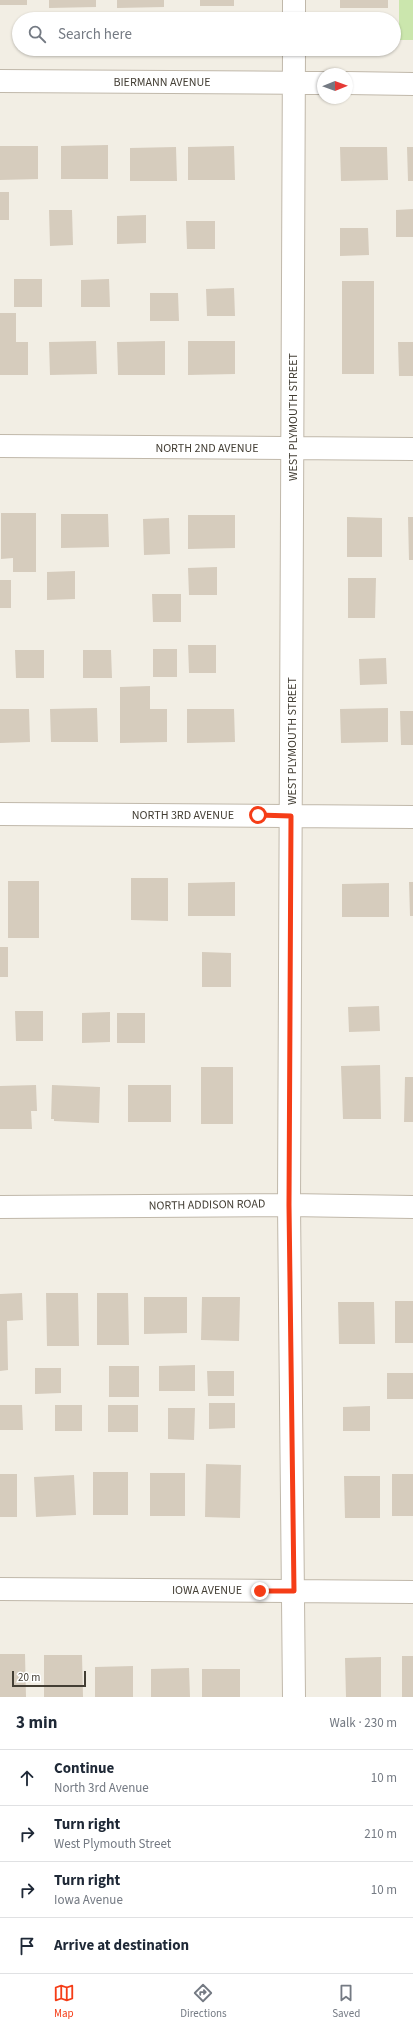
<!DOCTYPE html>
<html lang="en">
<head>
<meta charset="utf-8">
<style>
	body { margin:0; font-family:"Source Sans 3",sans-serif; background:#f2f2f3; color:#1f2937 }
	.compass { position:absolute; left:317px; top:68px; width:36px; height:36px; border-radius:50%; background:#fff; box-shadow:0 1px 3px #0004; rotate:89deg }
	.scale { position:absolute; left:12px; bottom:10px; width:74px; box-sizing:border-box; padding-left:4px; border:2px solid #433e34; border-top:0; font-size:11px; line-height:14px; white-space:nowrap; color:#433e34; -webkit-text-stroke:3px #fff; paint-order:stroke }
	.stop { position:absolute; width:12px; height:12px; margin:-9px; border:3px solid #f53d17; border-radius:50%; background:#fff }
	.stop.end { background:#f53d17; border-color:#fff; box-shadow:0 1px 4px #0008 }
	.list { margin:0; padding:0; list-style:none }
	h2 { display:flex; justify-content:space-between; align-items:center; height:52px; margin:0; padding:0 16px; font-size:17px }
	h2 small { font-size:13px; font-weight:400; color:#747a83 }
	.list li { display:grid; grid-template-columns:26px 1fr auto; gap:12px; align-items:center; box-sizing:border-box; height:56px; padding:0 16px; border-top:1px solid #e0e1e3 }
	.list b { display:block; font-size:15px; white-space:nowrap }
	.list p { margin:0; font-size:13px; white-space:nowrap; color:#747a83 }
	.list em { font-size:13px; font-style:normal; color:#747a83 }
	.icon { flex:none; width:22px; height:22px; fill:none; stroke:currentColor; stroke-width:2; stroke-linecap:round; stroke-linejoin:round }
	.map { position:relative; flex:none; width:413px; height:1697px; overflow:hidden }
	.search { position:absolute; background:#fff; box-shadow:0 1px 3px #0004; left:12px; right:12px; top:12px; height:44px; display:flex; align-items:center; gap:10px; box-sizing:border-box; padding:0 14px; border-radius:22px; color:#747a83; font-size:15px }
	.sheet { height:276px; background:#fff }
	nav { display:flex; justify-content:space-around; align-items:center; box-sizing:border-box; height:56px; border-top:1px solid #e0e1e3; background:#fff; font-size:11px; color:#747a83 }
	nav a { display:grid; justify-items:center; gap:2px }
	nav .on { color:#f53d17 }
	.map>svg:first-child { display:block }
</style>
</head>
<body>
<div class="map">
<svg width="413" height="1697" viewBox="0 0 413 1697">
	<rect width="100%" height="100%" fill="#f2eee4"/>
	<path fill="#cbe6ad" d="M399,0h14v40h-14z"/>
	<path fill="#d6ccbd" d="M0,0h27v5h-27z
		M49,0h47v7l-47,1z
		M117,0h47v7l-47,1z
		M200,0h34v6h-34z
		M340,0h48v8h-48z
		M108,145v34h-47v-33z
		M0,146h38v33l-38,1z
		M234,146l1,34h-47v-33z
		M176,147l1,34h-47v-33z
		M340,147h47l1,33 -47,1z
		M407,147h6v34h-5z
		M0,192h9v28h-9z
		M413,209v28h-17v-27z
		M49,210h23l1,35 -23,1z
		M146,215v28l-29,1v-28z
		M186,221h29v28h-28z
		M340,228h28l1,27 -29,1z
		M14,279h28v28h-28z
		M109,279l1,28h-29v-27z
		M342,281h32v93h-32z
		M234,288l1,28h-28l-1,-27z
		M150,293h28l1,28h-29z
		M0,313h16v29h12v33h-28z
		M96,341l1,33 -47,1 -1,-33z
		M165,341v34h-47l-1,-33z
		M188,341h47v33l-47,1z
		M398,342h15v34h-14z
		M1,513h35v59h-23v-14l-12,1z
		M61,514h47l1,33 -48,1z
		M188,515h47v33l-47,1z
		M347,517l35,1v39h-35z
		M408,517h5v43h-4z
		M169,518l1,36 -26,1 -1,-36z
		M217,567v28h-28l-1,-27z
		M75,571v28l-28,1v-28z
		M348,578h28l-1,40h-27z
		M0,580h11v28h-11z
		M152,594h29v28h-28z
		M188,645h28v28h-27z
		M153,649h24v28h-24z
		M15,650h29v28h-28z
		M83,650h28l1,28h-29z
		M386,658l1,26 -27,1 -1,-26z
		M150,686v23h17v33l-47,1v-56z
		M97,708l1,34h-47l-1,-33z
		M388,708v34l-47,1 -1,-34z
		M0,709h29l1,33 -30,1z
		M187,709h47l1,33 -48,1z
		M400,711h13v34h-12z
		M131,878h37v43l-37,-1z
		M8,881h31v57h-31z
		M235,882v34h-47v-33z
		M409,882h4v34h-3z
		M389,883v34h-47v-33z
		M0,947h8v30h-8z
		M202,952l29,1v34h-29z
		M379,1006l1,25 -31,1 -1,-25z
		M15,1011h28v30h-27z
		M110,1012v30l-28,1v-30z
		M117,1013h28v30h-28z
		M380,1065l1,54h-38l-2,-53z
		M201,1067h32v57h-32z
		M405,1077h8v45h-9z
		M36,1085l1,26h-6l1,18h-32v-43z
		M52,1085l48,2 -1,36 -45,-2v-2h-3z
		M128,1085h43v37h-43z
		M22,1293l1,27 -16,1 1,49 -8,1v-77z
		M46,1293h32l1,53h-32z
		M97,1293h31l1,52h-32z
		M144,1297h43v36l-43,1z
		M202,1297h38l-1,44 -38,-1z
		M395,1301h18v42h-18z
		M338,1302h36l1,42h-36z
		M195,1365v26h-36v-25z
		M109,1366h30v31h-30z
		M35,1368h26v25l-26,1z
		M207,1371h27v25h-26z
		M387,1373h26v26h-26z
		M209,1403h26v25l-26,1z
		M0,1405h22l1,25h-23z
		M55,1405h27v26h-27z
		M108,1405h30v27h-30z
		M370,1406v25h-27v-24z
		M168,1408h27l-1,32 -26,-1z
		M206,1464l35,1 -1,53 -35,-1z
		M93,1472h35v43h-35z
		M150,1473h35v43h-35z
		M0,1474h17v43h-17z
		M392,1474h21v42h-21z
		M74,1475l2,40 -40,2 -2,-40z
		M344,1476h36v42h-35z
		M0,1654h25l1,43h-26z
		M44,1655h38l1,42h-39z
		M402,1656h11v41h-11z
		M381,1657v40h-35l-1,-39z
		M133,1666v31h-38v-30z
		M189,1668l1,29h-39v-28z
		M202,1669h38v28h-38z"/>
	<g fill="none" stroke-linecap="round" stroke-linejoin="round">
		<g stroke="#c0b8aa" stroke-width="24">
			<path id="minor" d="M294,19v-19
				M0,81l323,2
				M347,83l66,1
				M0,446l413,3
				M0,814l413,3
				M0,1207l289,-2 124,2
				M0,1589l413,3
				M294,1697l-5,-492 5,-1156"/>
		</g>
		<use href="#minor" stroke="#fff" stroke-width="22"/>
	</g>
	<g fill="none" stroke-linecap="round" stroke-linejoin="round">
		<path stroke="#f53d17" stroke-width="5" d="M258,815l33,1 -2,389 5,386h-34"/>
	</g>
	<g text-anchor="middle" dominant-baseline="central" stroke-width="3" stroke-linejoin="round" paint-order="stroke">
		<g font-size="12" fill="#433e34" stroke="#fff">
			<text x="162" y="82">BIERMANN AVENUE</text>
			<text transform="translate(293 417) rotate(-90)">WEST PLYMOUTH STREET</text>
			<text x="207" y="448">NORTH 2ND AVENUE</text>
			<text transform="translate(292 741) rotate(-90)">WEST PLYMOUTH STREET</text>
			<text x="183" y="815">NORTH 3RD AVENUE</text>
			<text transform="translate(207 1205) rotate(-1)">NORTH ADDISON ROAD</text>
			<text x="207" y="1590">IOWA AVENUE</text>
		</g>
	</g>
</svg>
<svg class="compass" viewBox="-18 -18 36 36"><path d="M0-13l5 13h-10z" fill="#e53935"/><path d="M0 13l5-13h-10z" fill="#747a83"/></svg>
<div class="scale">20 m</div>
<div class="stop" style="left:258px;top:815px"></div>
<div class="stop end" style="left:260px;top:1591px"></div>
<div class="search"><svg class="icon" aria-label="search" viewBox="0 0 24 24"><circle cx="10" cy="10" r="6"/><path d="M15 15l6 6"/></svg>Search here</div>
</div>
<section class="sheet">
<h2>3 min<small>Walk · 230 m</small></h2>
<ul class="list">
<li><svg class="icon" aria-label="ahead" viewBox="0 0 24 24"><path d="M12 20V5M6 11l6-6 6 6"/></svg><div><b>Continue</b><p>North 3rd Avenue</p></div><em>10 m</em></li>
<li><svg class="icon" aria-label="right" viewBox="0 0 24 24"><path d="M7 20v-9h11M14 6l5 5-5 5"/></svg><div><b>Turn right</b><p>West Plymouth Street</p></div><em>210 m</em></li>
<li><svg class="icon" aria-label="right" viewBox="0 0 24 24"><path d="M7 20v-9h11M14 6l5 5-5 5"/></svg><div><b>Turn right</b><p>Iowa Avenue</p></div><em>10 m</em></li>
<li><svg class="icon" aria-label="arrive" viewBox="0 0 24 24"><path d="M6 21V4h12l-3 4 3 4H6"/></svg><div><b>Arrive at destination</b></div></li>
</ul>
</section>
<nav>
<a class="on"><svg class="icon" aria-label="map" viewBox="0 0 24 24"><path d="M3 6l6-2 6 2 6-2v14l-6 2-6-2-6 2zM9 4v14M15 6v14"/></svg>Map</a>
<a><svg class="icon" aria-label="directions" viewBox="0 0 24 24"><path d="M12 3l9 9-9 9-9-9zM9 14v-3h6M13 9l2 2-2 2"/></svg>Directions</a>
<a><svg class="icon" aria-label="saved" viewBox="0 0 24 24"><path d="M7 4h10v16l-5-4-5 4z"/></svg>Saved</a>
</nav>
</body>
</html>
